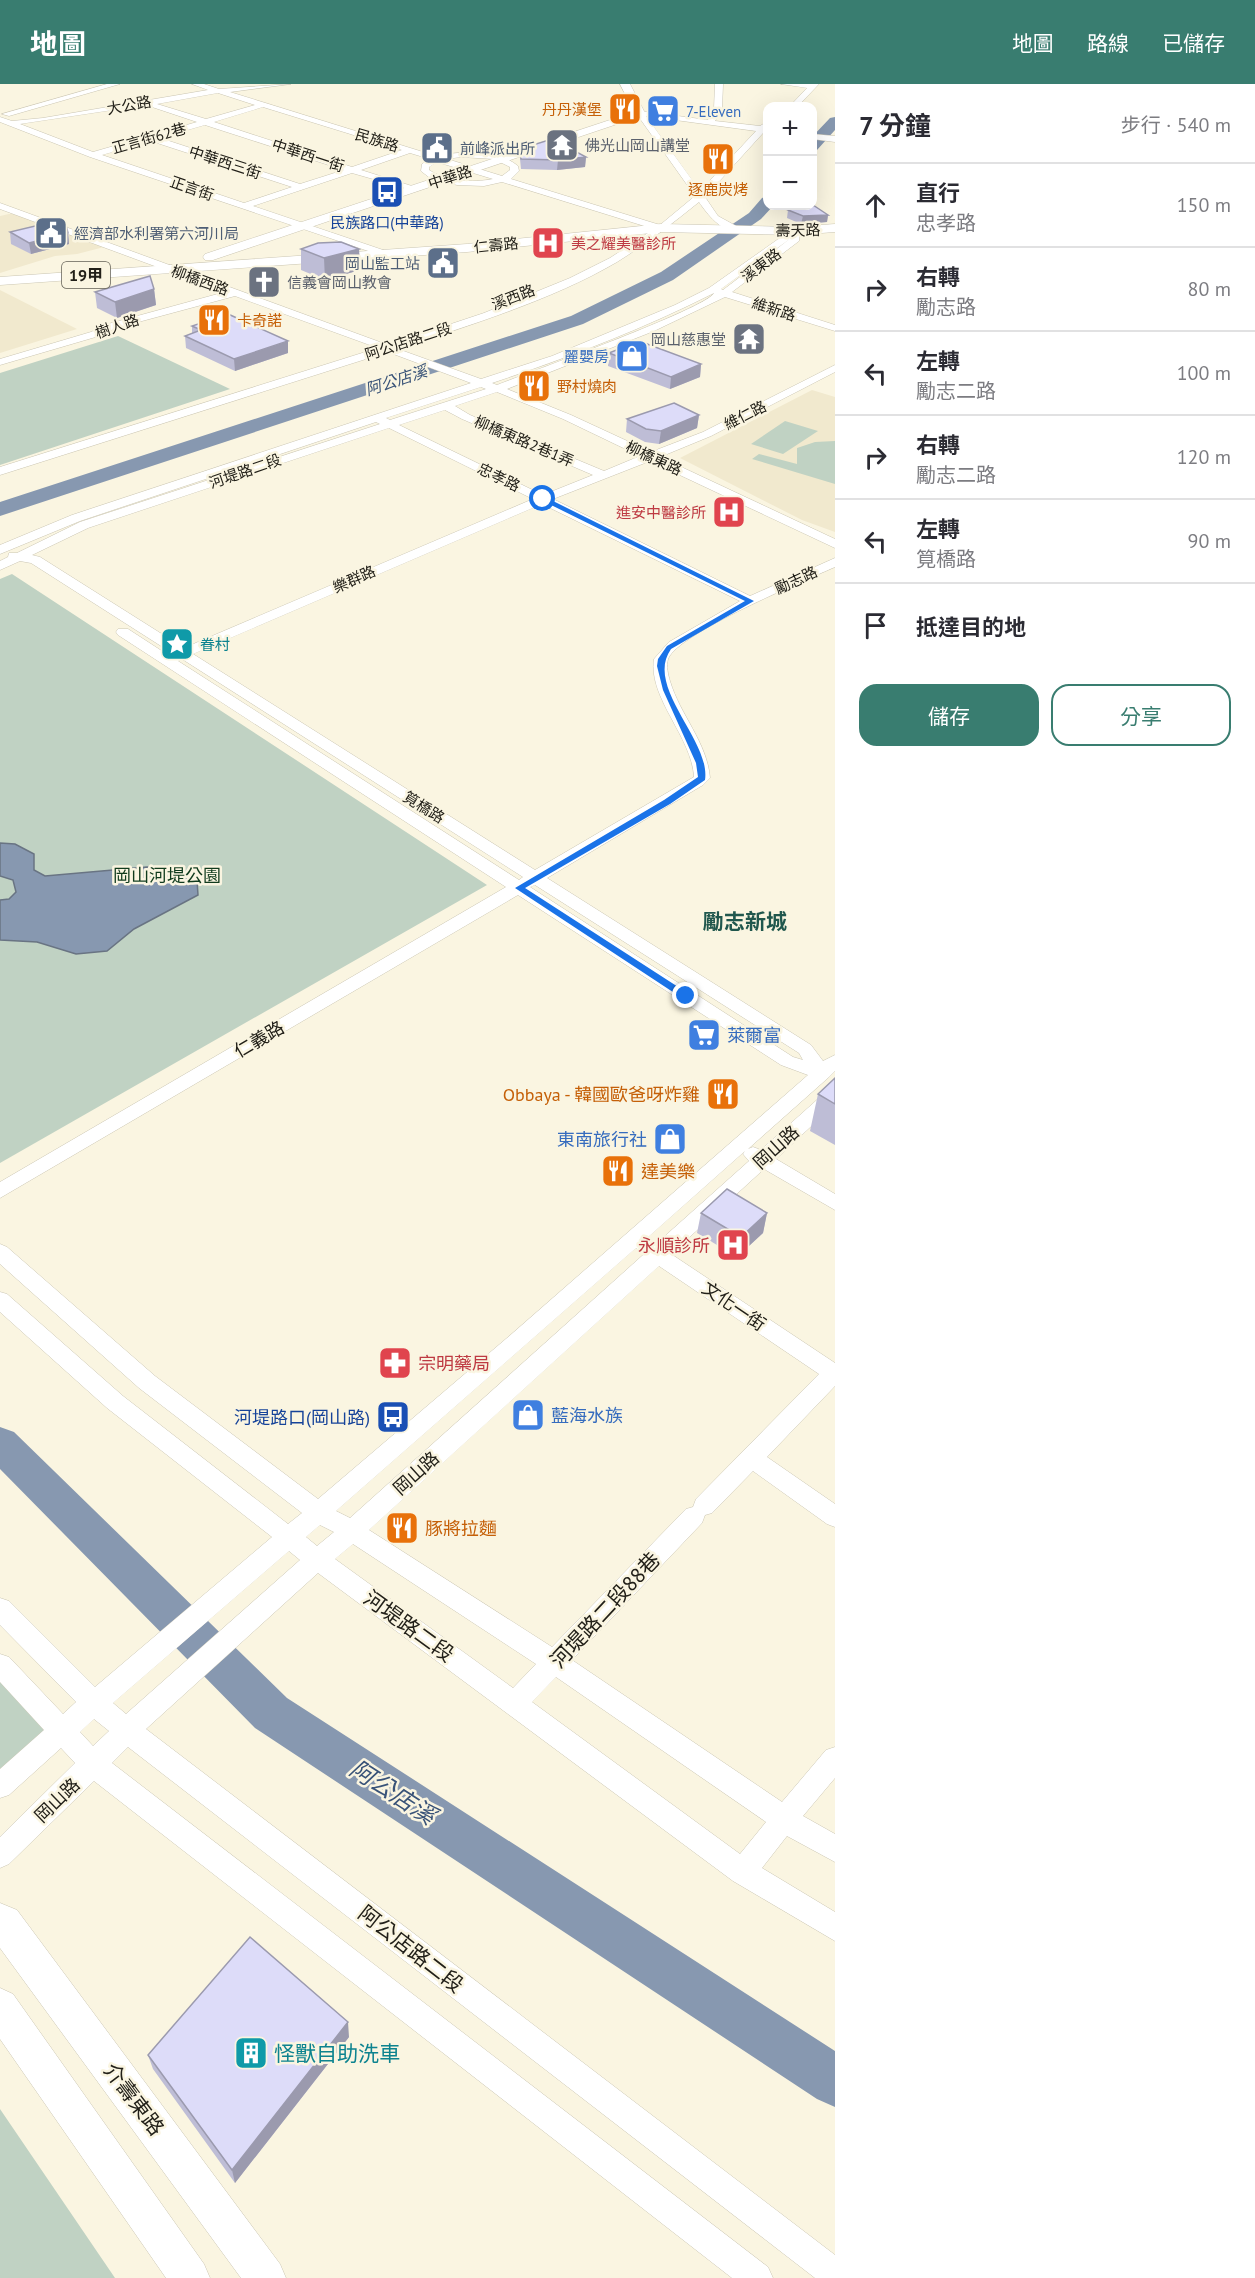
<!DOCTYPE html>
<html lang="zh-TW">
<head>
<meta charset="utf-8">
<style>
	body { margin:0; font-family:"PT Sans","Noto Sans TC",sans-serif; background:#f2f2f3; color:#2b2b33 }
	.controls { position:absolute; right:18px; top:18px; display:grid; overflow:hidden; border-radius:12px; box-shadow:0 6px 24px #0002 }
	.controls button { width:54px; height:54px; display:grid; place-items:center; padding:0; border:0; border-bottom:2px solid #e1e1e2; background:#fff; color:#2b2b33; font:30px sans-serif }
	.stop { position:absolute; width:18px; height:18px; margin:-14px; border:4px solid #1a73e8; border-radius:50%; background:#fff }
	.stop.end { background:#1a73e8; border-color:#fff; box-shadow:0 2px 6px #0008 }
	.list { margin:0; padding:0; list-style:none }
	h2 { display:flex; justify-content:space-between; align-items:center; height:78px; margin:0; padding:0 24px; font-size:26px }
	h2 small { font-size:20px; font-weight:400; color:#7c7c81 }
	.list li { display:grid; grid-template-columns:39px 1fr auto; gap:18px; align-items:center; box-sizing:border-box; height:84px; padding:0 24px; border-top:2px solid #e1e1e2 }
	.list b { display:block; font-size:22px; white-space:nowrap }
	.list p { margin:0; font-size:20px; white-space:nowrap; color:#7c7c81 }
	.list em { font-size:20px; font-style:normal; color:#7c7c81 }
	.actions { display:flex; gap:12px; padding:18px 24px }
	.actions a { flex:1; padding:14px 0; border:2px solid #397d70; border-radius:18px; text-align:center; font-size:21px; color:#397d70 }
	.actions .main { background:#397d70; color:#fff }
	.icon { flex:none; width:33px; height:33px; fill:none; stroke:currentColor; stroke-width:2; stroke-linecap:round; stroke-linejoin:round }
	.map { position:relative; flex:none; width:835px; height:2194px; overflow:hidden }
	header { display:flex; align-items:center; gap:36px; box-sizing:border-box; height:84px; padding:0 30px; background:#397d70; color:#fff }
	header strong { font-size:28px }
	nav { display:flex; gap:33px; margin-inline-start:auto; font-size:21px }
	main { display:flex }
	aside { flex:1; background:#fff }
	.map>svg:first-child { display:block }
</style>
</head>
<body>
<header>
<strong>地圖</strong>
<nav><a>地圖</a><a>路線</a><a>已儲存</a></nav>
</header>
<main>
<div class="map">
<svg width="835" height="2194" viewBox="0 0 835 2194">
	<rect width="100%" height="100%" fill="#faf5e1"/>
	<path fill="#f1e9ce" d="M18,128l90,34 -31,8 -22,2 -55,17v-57z
		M0,206l77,39 -77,24z
		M812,306l23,7v135l-33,-12 -122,-62z"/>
	<path fill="#c0d2c3" d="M118,252l112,53 -230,76v-92z
		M785,337l33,10 -35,23 -32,-10z
		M835,357v43l-83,-25 7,-5 38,10v-16l18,-6z
		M12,490l475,311 -487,278v-584z
		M0,1581l60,67 -60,54z
		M0,2025l115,169h-115z"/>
	<path fill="#8798b0" stroke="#697483" stroke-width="1.5" d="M0,759l15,1 19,10v16l11,6 102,-9 25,2 25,11 1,15 -64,34 -27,22 -31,3 -39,-12 -37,-2v-40l9,-1 7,-7 -3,-12 -13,-4z"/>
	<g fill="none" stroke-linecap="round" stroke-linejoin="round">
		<path fill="#8798b0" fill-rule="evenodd" d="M835,33v13l-18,20 -5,1v-14l18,-19z
			M768,112v10h5l-12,13 -88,61 -90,44 -583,192v-14l571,-186 90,-44 88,-59 13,-15z
			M0,1343l14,5 273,266 548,353v56l-18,-8 -562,-371 -255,-259z"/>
		<g stroke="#cbc6b3" stroke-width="1">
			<path id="minor" d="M107,0h13l-111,32 -7,-2z
				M192,0h12l15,5 72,-5 -61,8 206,64c27,-5 60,-8 82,10l1,5 -8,8 149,46 35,-29 -59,-83 4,-2 68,9 6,-11 1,-25h8l-1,25 -7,12 45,5 8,-5v11h-4l-59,65 13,19 20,11v4c-17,1 -30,-16 -39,-29 -26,21 -53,42 -82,60 -65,38 -147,63 -219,87l83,30 71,-23 123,-51 34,-17 85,-60 5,3v10l-67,51 103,33v6l-110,-34 -71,34 -147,58 64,26 80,37 52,-20 132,-67v7l-124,64 -51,21 175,82v9l-185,-87 -97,38 197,97 85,-38v9c-29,13 -157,66 -167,92 -2,7 0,16 2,22 10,34 37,61 40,97l-7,7 -156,93 264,167 12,16 12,-6v16l-6,6 -81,72 5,-2 8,3 67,-60 7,-2v16l-59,55 59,35v16l-71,-41 -93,85 164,109v23l-68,71 68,47v23l-8,-3 -74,-53 -41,42 -7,2 -3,8 -130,137 210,142 44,-52 9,-3v31l-32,38 32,18v28l-48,-26 -25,32 73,44v29l-102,-60 -415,-308 -172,156 689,526v23h-20l-687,-531 -16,16 656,504 5,11h-41l-638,-497 -85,83 -9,4v-31l75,-74 -14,-15 -52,47 -9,3v-29l44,-39 -44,-48v-28l9,3 54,57 13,-12 -76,-77v-27l9,3 86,86 177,-150 -165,-129 -107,-96v-20l7,2 116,102 165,128 14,-11 -163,-125 -139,-124v-20l7,3 148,129 163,123 189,-161 301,-263 -27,-10 -263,-170 -518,303v-16l506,-295 -388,-252 -2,-3 2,-3h10l40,26 4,-2 -141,-90 -11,-2 -20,9v-9l8,-4 1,-4h8l63,-31 300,-98 -4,-2 -296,99 -80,33v-9l72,-30 399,-132 -83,-31 -388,123v-8l378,-119 -143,-52 -119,32 -17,8 -99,29v-6l91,-27 17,-8 117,-32 -225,-83v-6l388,142 96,-32 86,-35 40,-20 44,-29 -152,-47 -18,4 -27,-1 -27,-7 -9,-7 1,-7 8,-5 -20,-6 -49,17 54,17v4l-63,-18 -99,33 136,46 2,2 -5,3 -296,-100 -90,-35v-5l12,4 31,-3 165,-28zM218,9l37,12 -49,14 -49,-15zM146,21l51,17 -104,30 -73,-28zM263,23l139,43 -50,17 -138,-45zM646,32l110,15 -56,60zM205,41l139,45 -44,14 -140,-46zM151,57l141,46 -48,16 -142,-48zM461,73l33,2 16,8v3l-8,6 -55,-17zM437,78l56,17c-21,4 -45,3 -64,-9v-3zM791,154l-68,52 -2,-1zM714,209c-6,15 -187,80 -217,92l-5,-2c75,-25 151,-54 222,-90zM481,303l5,2 -96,31 -4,-2zM497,308l66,27 77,37 -36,15 -134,-56 -15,-9zM445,326l17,9 131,56 -50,20 -144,-70zM389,344l144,71 -349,149 -144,-91 -8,-2 56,-27zM542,420l198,97 -71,41 -15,17c-6,39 38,78 40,118l-159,93 -342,-216zM182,575l341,218 -4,3 -341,-219zM535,801l264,168 4,7 -10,-3 -263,-170zM745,1067l-2,3 6,7 -93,83 -10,-5zM636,1164l7,7 -293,263 -14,-7zM659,1182l160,108 -123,125 -3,8 -7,2 -134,138 -183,-117zM320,1441l14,7 -17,14 -11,-9zM353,1460l183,120 -23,24 -178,-129zM289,1467l11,9 -174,154 -13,-11zM556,1593l210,145 -26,32 -208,-152zM94,1635l15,12 -16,15 -13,-14z
				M781,0h38l-21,22h-8l17,-18z
				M812,50l23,2v6l-23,-3z"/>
		</g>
		<g stroke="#cbc6b3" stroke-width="1">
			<path id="major" d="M620,0h10l15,29 -1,2 -431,145h-8l-2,-3 2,-3 429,-142z
				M661,140l133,3 41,-3v8l-41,3 -133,-3 -194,20 -467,33v-8l467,-33z
				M0,1819l17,7 263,354 6,14h-45l-241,-330z
				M0,1904l13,6 191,270 6,14h-44l-166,-239z"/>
		</g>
		<use href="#minor" fill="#fff" fill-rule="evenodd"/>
		<use href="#major" fill="#fff" fill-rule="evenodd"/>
	</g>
	<path fill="#bebdd6" d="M520,65l66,8 -1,10 -28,3 -36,-1 -1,-10z
		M788,126l40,5 -1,7 -26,2 -14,-6z
		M10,148l58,1 1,11 -38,10 -20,-10z
		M301,165h58l1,21 -35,10 -24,-10z
		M154,205l2,16 -39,13 -20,-10 -2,-16z
		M192,242l96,27 -53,18 -49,-23 -1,-12 7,-3z
		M609,269l92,11 -1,13 -30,12 -62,-23z
		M699,331l-2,13 -38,16 -14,-2 -19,-10 1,-13z
		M835,994v67l-25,-14 8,-37z
		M701,1129h66l-4,20 -26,24 -40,-24z
		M349,1953l-114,146 -82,-114 -5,-14z"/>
	<path fill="#9b9aae" d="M586,73l-1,10 -28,3 1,-10z
		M828,131l-1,7 -26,2 2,-8z
		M68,149l1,11 -38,10 -2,-11z
		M359,165l1,21 -35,10 -1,-22z
		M154,205l2,16 -39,13 -2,-16z
		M288,257v12l-53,18 -1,-12z
		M701,280l-1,13 -30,12 1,-12z
		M699,331l-2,13 -38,16 2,-13z
		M767,1129l-4,20 -26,24 4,-20z
		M348,1938l1,15 -114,146 -3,-13z"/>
	<path fill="#dddcf9" stroke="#9b9aae" stroke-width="1.5" d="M552,55l34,18 -28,3 -37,-1 -1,-10z
		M813,121l15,10 -25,1 -15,-6 6,-4h19z
		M56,137l10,4 2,8 -39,10 -19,-11z
		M341,158l18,7 -35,9 -23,-9 17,-6z
		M150,192l4,13 -39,13 -20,-10z
		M228,230l60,27 -54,18 -49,-23 16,-6 -9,-4z
		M639,257l62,23 -30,13 -62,-24z
		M674,319l25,12 -38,16 -15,-2 -19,-10z
		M835,994v26l-17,-10z
		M727,1105l40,24 -26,24 -40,-24z
		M250,1853l98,85 -116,148 -84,-115z"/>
	<path fill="#1a73e8" d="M541,413h4l209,104 -83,48c-27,38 40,91 34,131l-35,24 -145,84 164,106v4h-7l-167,-110 149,-88 34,-23 -2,-14 -33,-73 -6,-24 1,-7 9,-13 78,-45 -204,-101z"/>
	<defs>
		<g id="restaurant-square" transform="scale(1.725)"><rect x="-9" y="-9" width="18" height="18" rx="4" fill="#e8710a" stroke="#faf5e1"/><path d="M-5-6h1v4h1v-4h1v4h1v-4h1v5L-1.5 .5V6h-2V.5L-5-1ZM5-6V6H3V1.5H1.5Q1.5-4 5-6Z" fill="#fff"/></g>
		<g id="supermarket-square" transform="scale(1.725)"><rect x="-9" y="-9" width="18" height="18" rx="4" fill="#3f7fe0" stroke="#faf5e1"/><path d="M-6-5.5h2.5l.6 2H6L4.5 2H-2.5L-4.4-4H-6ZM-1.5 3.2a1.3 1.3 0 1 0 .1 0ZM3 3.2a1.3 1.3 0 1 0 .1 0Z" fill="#fff"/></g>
		<g id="temple-square" transform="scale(1.725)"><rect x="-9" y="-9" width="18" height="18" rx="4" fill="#6b7280" stroke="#faf5e1"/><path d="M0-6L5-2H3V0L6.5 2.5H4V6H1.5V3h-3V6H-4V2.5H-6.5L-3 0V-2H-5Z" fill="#fff"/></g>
		<g id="civic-square" transform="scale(1.725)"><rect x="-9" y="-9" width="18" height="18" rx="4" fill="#5c6f8a" stroke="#faf5e1"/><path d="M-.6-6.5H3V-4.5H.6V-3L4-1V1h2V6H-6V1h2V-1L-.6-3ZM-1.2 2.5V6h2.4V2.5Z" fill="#fff"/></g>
		<g id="bus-square" transform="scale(1.725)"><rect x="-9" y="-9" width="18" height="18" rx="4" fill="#1a4fb4" stroke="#faf5e1"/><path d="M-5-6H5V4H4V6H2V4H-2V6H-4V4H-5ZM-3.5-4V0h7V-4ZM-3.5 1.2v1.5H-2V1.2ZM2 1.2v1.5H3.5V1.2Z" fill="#fff"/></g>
		<g id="hospital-square" transform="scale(1.725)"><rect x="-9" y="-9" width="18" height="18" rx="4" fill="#e0444e" stroke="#faf5e1"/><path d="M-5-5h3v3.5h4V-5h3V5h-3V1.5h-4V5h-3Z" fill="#fff"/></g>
		<g id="church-square" transform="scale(1.725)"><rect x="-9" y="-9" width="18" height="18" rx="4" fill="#6b7280" stroke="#faf5e1"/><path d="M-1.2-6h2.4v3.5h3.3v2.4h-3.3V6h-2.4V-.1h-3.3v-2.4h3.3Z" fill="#fff"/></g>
		<g id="shop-square" transform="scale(1.725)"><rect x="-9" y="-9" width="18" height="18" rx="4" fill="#3f7fe0" stroke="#faf5e1"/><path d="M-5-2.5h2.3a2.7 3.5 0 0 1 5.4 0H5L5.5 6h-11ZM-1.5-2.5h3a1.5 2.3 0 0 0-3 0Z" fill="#fff"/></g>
		<g id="sight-square" transform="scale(1.725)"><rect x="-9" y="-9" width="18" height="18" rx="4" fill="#0f9aa8" stroke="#faf5e1"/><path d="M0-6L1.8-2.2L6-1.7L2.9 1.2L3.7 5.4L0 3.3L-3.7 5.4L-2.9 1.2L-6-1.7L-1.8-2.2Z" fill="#fff"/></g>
		<g id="pharmacy-square" transform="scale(1.725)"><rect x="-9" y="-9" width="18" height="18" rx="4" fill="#e0444e" stroke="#faf5e1"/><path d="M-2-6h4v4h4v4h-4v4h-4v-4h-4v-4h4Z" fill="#fff"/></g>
		<g id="building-square" transform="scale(1.725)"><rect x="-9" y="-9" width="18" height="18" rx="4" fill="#0f9aa8" stroke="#faf5e1"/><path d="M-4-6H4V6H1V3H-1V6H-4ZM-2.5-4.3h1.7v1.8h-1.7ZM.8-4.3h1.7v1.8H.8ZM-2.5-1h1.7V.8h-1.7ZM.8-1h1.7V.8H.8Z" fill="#fff"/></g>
	</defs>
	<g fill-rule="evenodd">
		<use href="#restaurant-square" x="625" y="25"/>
		<use href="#supermarket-square" x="663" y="27"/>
		<use href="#temple-square" x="562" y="61"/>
		<use href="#civic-square" x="437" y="64"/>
		<use href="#restaurant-square" x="718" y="75"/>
		<use href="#bus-square" x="387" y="108"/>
		<use href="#civic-square" x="51" y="149"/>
		<use href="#hospital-square" x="548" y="159"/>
		<use href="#civic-square" x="443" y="179"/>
		<use href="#church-square" x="264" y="198"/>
		<use href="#restaurant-square" x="214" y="236"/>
		<use href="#temple-square" x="749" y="255"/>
		<use href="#shop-square" x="632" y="272"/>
		<use href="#restaurant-square" x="534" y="302"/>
		<use href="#hospital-square" x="729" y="428"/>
		<use href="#sight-square" x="177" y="560"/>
		<use href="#supermarket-square" x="704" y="951"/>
		<use href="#restaurant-square" x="723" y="1010"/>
		<use href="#shop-square" x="670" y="1055"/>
		<use href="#restaurant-square" x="618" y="1087"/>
		<use href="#hospital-square" x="733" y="1161"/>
		<use href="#pharmacy-square" x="395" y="1279"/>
		<use href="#shop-square" x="528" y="1331"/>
		<use href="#bus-square" x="393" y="1333"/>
		<use href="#restaurant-square" x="402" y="1444"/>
		<use href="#building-square" x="251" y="1969"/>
	</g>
	<g text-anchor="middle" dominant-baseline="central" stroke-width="5" stroke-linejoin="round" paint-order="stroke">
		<g font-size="15" fill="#222019" stroke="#faf5e1">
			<text transform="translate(129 21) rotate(-10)">大公路</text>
			<text transform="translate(149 54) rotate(-16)">正言街62巷</text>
			<text transform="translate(377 56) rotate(17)">民族路</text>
			<text transform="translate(308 71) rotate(18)">中華西一街</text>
			<text transform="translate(225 78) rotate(18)">中華西三街</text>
			<text transform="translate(450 93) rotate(-18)">中華路</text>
			<text transform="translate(192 104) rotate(19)">正言街</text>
			<text transform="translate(798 146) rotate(-1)">壽天路</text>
			<text transform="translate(496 161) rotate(-6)">仁壽路</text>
			<text transform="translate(761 181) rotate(-37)">溪東路</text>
			<text transform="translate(200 196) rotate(20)">柳橋西路</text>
			<text transform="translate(513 213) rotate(-21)">溪西路</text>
			<text transform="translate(774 225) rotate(18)">維新路</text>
			<text transform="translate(117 242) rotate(-19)">樹人路</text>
			<text transform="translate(408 257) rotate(-18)">阿公店路二段</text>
			<text transform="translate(745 331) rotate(-27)">維仁路</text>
			<text transform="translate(524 357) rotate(23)">柳橋東路2巷1弄</text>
			<text transform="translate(654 374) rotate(25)">柳橋東路</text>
			<text transform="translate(245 387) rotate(-19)">河堤路二段</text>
			<text transform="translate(499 393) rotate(26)">忠孝路</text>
			<text transform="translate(354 495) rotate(-24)">樂群路</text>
			<text transform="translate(796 496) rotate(-25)">勵志路</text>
			<text transform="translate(424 723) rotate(32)">筧橋路</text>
		</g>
		<g font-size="15" fill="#c56008" stroke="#faf5e1" text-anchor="start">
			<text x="602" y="25" text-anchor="end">丹丹漢堡</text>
			<text x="718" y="105" text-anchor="middle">逐鹿炭烤</text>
			<text x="237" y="236">卡奇諾</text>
			<text x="557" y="302">野村燒肉</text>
		</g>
		<g font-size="15" fill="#366cbe" stroke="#faf5e1" text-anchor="start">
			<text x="686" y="27">7-Eleven</text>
			<text x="609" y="272" text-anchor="end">麗嬰房</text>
		</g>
		<g font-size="15" fill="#5b616d" stroke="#faf5e1" text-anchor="start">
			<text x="585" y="61">佛光山岡山講堂</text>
			<text x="287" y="198">信義會岡山教會</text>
			<text x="726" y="255" text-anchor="end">岡山慈惠堂</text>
		</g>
		<g font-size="15" fill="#4e5e75" stroke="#faf5e1" text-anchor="start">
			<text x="460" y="64">前峰派出所</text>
			<text x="74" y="149">經濟部水利署第六河川局</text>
			<text x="420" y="179" text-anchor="end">岡山監工站</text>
		</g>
		<g font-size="15" fill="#164399" stroke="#faf5e1">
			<text x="387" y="138">民族路口(中華路)</text>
		</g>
		<g font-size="15" fill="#be3a42" stroke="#faf5e1" text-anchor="start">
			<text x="571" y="159">美之耀美醫診所</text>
			<text x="706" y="428" text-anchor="end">進安中醫診所</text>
		</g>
		<g font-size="15" fill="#0d838f" stroke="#faf5e1" text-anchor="start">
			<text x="200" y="560">眷村</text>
		</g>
		<rect fill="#faf5e1" stroke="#636055" stroke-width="1.5" x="62" y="178" width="48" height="26" rx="4.5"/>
		<g font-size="16" font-weight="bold" fill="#222019">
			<text x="86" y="191">19甲</text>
		</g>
		<g font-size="16" font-style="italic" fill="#395378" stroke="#faf5e1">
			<text transform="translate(396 296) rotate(-18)">阿公店溪</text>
		</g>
		<g font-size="18" fill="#103b1d" stroke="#faf5e1">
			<text x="167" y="791">岡山河堤公園</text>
		</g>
		<g font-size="18" fill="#366cbe" stroke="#faf5e1" text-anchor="start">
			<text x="727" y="951">萊爾富</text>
			<text x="647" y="1055" text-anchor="end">東南旅行社</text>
			<text x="551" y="1331">藍海水族</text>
		</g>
		<g font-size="18" fill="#222019" stroke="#faf5e1">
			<text transform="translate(259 955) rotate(-30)">仁義路</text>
			<text transform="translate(776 1063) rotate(-42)">岡山路</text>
			<text transform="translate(734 1222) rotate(34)">文化一街</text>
			<text transform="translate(416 1389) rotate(-42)">岡山路</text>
			<text transform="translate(57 1716) rotate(-44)">岡山路</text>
		</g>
		<g font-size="18" fill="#c56008" stroke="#faf5e1" text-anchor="start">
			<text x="700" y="1010" text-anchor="end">Obbaya - 韓國歐爸呀炸雞</text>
			<text x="641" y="1087">達美樂</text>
			<text x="425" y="1444">豚將拉麵</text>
		</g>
		<g font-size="18" fill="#be3a42" stroke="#faf5e1" text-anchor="end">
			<text x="710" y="1161">永順診所</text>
			<text x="418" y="1279" text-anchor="start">宗明藥局</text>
		</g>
		<g font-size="18" fill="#164399" stroke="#faf5e1" text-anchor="end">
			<text x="370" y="1333">河堤路口(岡山路)</text>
		</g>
		<g font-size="21" font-weight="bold" fill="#20574d" stroke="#faf5e1">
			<text x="745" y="837">勵志新城</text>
		</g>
		<g font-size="21" fill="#222019" stroke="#faf5e1">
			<text transform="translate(605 1526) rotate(-47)">河堤路二段88巷</text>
			<text transform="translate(409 1542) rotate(36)">河堤路二段</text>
			<text transform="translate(411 1865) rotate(38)">阿公店路二段</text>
			<text transform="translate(134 2015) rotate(53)">介壽東路</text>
		</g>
		<g font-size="21" fill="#0d838f" stroke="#faf5e1" text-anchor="start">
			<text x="274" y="1969">怪獸自助洗車</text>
		</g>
		<g font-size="24" font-style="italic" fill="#395378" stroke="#faf5e1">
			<text transform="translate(393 1708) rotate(33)">阿公店溪</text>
		</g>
	</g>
</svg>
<div class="controls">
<button>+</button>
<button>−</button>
</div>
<div class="stop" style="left:543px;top:415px"></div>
<div class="stop end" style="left:686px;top:912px"></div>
</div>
<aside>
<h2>7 分鐘<small>步行 · 540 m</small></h2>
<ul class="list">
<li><svg class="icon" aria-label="ahead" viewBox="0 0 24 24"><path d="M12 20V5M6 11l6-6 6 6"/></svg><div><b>直行</b><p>忠孝路</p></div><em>150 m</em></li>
<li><svg class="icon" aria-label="right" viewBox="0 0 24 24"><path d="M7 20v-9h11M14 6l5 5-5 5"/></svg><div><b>右轉</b><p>勵志路</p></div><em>80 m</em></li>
<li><svg class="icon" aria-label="left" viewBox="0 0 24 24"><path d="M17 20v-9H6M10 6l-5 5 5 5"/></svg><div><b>左轉</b><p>勵志二路</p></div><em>100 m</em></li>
<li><svg class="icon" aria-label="right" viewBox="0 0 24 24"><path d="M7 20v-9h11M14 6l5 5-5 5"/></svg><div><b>右轉</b><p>勵志二路</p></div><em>120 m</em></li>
<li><svg class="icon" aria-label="left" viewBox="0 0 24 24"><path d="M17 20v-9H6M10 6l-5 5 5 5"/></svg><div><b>左轉</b><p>筧橋路</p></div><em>90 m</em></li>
<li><svg class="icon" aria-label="arrive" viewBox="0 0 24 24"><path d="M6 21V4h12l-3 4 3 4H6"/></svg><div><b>抵達目的地</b></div></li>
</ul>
<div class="actions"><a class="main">儲存</a><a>分享</a></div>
</aside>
</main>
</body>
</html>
